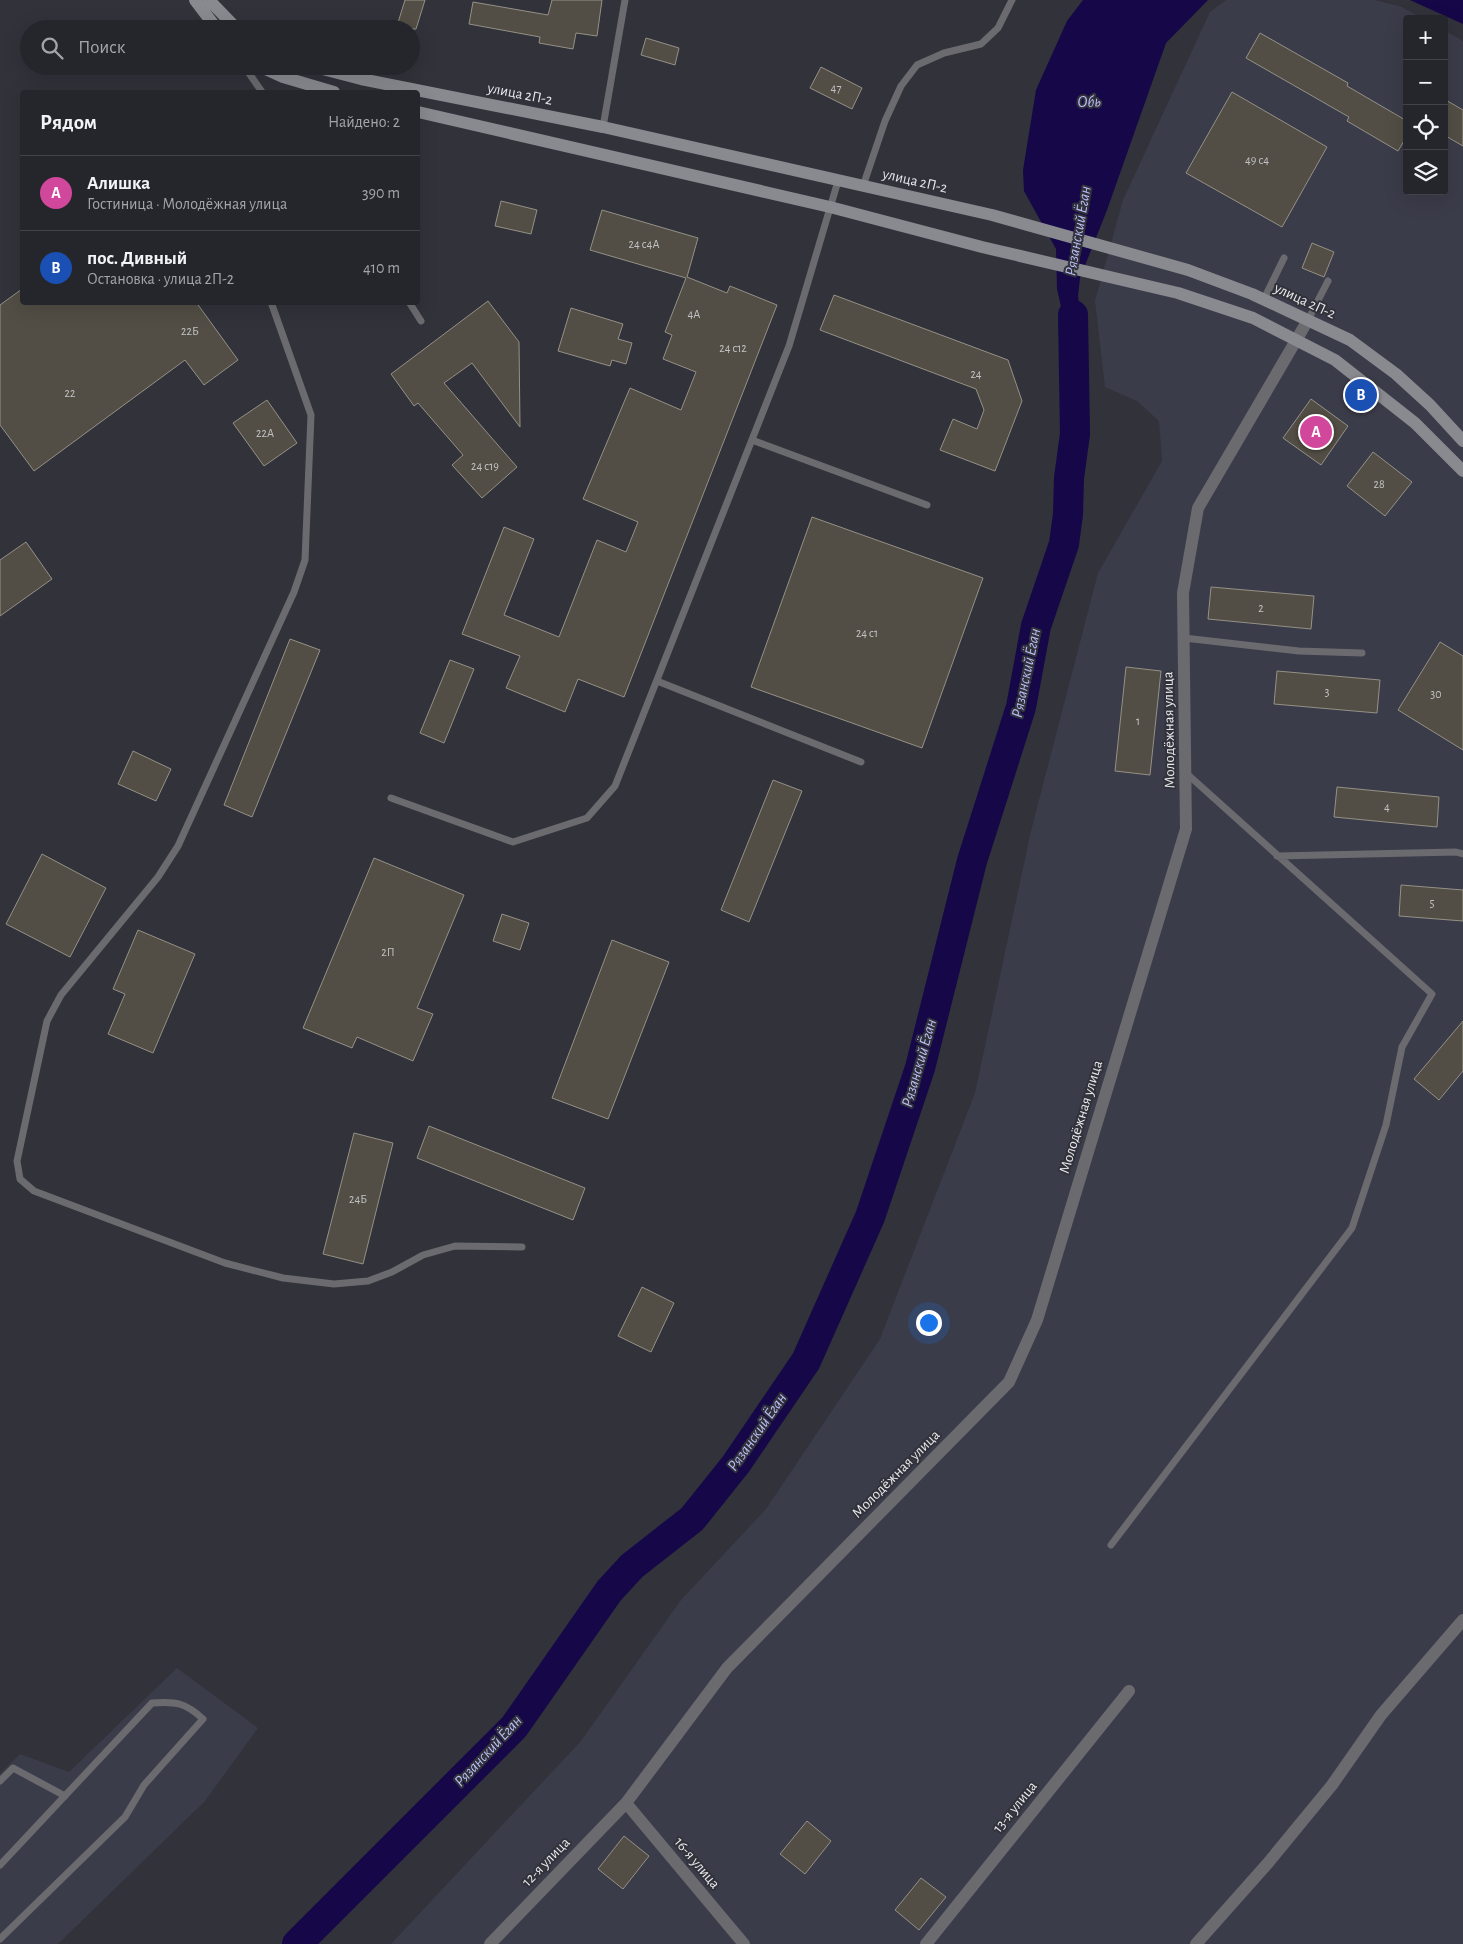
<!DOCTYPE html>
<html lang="ru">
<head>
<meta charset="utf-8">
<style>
	body { margin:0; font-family:"Alegreya Sans",sans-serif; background:#313238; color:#f1f3f6 }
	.controls { position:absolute; right:15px; top:15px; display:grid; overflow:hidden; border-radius:5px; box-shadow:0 5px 20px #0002 }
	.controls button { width:45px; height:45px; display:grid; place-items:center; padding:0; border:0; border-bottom:1px solid #424348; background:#25262c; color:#f1f3f6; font:25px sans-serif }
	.you { position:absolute; left:928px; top:1322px; width:18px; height:18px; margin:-12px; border:4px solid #fff; border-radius:50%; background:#1a73e8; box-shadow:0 0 0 8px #1a73e833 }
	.badge { display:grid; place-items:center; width:32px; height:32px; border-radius:50%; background:#0b8043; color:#fff; font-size:16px; font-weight:700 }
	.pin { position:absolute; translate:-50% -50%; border:2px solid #fff; box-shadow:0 1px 5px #0006 }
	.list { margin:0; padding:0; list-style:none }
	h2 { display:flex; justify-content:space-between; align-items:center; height:65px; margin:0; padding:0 20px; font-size:21px }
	h2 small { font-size:16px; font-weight:400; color:#a3a5a9 }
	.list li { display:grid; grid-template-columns:32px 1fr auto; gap:15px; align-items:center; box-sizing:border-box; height:75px; padding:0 20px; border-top:1px solid #424348 }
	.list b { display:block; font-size:19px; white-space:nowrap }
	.list p { margin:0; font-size:16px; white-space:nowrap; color:#a3a5a9 }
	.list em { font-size:16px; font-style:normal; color:#a3a5a9 }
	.icon { flex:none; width:28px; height:28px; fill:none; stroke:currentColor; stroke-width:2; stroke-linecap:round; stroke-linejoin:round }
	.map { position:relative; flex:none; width:1463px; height:1944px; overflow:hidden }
	.search { position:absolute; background:#25262c; box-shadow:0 5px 20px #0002; left:20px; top:20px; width:400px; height:55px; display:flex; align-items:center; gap:12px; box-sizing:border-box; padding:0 18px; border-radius:28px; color:#a3a5a9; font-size:19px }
	.panel { position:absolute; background:#25262c; box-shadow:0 5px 20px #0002; left:20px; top:90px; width:400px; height:215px; border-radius:5px }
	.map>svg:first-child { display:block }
</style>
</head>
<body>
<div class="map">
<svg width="1463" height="1944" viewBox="0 0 1463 1944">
	<rect width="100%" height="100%" fill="#31323a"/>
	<path fill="#3b3c49" d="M1226,0h148l28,7 21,12h-16v172h37v-161l19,11v1903h-1072l190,-203 100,-141 85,-91 114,-170 95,-246 56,-262 67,-258 64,-112 -3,-40 -22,-20 -32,-14 -10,-86 28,-101 87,-188z
		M177,1668l81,60 -53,73 -147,143h-58v-170l20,-20 49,18z"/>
	<path fill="#160749" d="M1083,0h125l-42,43 -59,167 -27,68 -2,18 7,61 -20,-4v-29l-8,-35 -1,-40 -32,-58 -1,-21 13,-80 31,-69z
		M1410,0h53v24z"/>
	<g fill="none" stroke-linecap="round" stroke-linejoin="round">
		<path stroke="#160749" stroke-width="30" d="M297,1944l217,-217 95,-136 23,-25 60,-47 44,-55 70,-103 64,-144 50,-149 52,-207 49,-154 15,-81 28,-82 4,-30 1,-36 6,-44 -2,-119"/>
	</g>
	<path fill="#524e45" stroke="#959187" d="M405,0h20l-9,29h-20z
		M552,0h50l-5,36 -21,-3 -3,16 -34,-6 1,-6 -71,-13 4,-22 75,13z
		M1260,33l88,50 -1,3 60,35v15l-9,15 -51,-30 2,-4 -103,-59z
		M646,38l33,10 -4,17 -34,-10z
		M821,67l41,21 -10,21 -42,-21z
		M1232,92l95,55 -45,80 -96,-54z
		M1444,99l19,11v36l-19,-11z
		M501,201l36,9 -6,24 -36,-8z
		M602,210l96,28 -11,39 40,16 3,-7 47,19 -153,392 -46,-18 -13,33 -59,-24 14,-32 -58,-22 42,-107 30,12 -30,76 55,22 38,-97 29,12 12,-30 -55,-23 47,-111 51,22 15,-38 -33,-13 9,-24 -7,-3 21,-54 -96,-28z
		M1312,243l22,9 -10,25 -22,-9z
		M22,289v13h174l42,58 -34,25 -19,-25 -151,111 -34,-46v-120z
		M834,295l174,65 14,41 -27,70 -55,-21 13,-31 24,10 7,-19 -8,-21 -156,-59z
		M488,301l31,41 1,85 -48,-64 -28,20 73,84 -35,31 -30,-33 11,-10 -45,-52 -4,3 -23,-32z
		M571,308l52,16 -5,15 14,4 -6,21 -14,-4 -2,6 -52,-15z
		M1311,399l37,27 -27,39 -38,-27z
		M267,400l30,43 -33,23 -31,-43z
		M1373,452l39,30 -27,34 -38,-30z
		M812,517l171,61 -61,170 -171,-61z
		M26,542l26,37 -52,37v-56z
		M1211,587l103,9 -3,33 -103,-10z
		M290,639l30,11 -68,167 -28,-12z
		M1440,642l23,14v94l-65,-40z
		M450,660l24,9 -30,74 -24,-10z
		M1126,667l35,4 -11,104 -35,-4z
		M1277,671l103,9 -3,33 -103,-9z
		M133,751l38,18 -15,32 -38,-17z
		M773,780l29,11 -53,131 -28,-12z
		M1337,787l102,10 -2,30 -103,-10z
		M42,854l64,34 -36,69 -64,-33z
		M374,858l90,37 -47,113 16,6 -20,47 -56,-24 -5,11 -49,-20z
		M1401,885l62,5v31l-64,-5z
		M502,914l27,9 -9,27 -27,-9z
		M138,930l57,24 -42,99 -45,-19 17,-40 -12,-5z
		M612,940l57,22 -61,157 -56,-21z
		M1463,1021v50l-24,29 -25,-21z
		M429,1126l156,62 -12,32 -156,-62z
		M354,1133l39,10 -30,121 -40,-10z
		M642,1287l32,16 -23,49 -33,-16z
		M807,1821l24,20 -26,33 -25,-20z
		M624,1836l25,20 -26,33 -25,-20z
		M921,1878l25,19 -27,33 -24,-20z"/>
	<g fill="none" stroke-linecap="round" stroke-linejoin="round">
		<path stroke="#6a6a6f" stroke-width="7" d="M244,66l18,26
			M603,127l22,-127
			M863,186l22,-65 16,-35 16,-21 27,-12 37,-9 17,-16 14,-28
			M1264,299l20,-41
			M271,302l40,113 -6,145 -11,32 -116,254 -20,31 -97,118 -14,26 -30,140 3,18 14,12 191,72 58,15 51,6 34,-3 24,-9 31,-17 32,-9 67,1
			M409,302l12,19
			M1308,320l20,-39
			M752,440l175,65
			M1184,638l115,13 63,2
			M657,681l204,81
			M391,798l122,44 74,-24 28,-32 174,-440 49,-165
			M1277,856l179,-4 7,2
			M1111,1545l241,-317 34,-103 16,-78 30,-53 -246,-221
			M0,1781l13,-13 52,28
			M0,1865l152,-162c24,-2 34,0 51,16l-59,66 -19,32 -125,122"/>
		<path stroke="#6a6a6f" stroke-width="12" d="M626,1803l118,141
			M490,1944l136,-141 101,-135 282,-286 28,-62 149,-491 -3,-236 15,-85 110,-188
			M926,1944l203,-253
			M1196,1944l72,-81 64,-78 49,-70 82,-95"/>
		<path stroke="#898990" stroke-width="12" d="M195,0l22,29
			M209,0l28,29
			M259,66l24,11 51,15
			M311,66l50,13 242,48 389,88 196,55 64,24 98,46 46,34 34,31 33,36
			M418,112l412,95 152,40 196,46 75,25 82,42 80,63 48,48"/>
	</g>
	<g text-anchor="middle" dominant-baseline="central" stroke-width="4" stroke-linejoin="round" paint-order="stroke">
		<g font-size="12" fill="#c2c2c4">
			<text x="836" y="88">47</text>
			<text x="1257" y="160">49 с4</text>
			<text x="644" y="244">24 с4А</text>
			<text x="694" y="314">4А</text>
			<text x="190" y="331">22Б</text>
			<text x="733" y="348">24 с12</text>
			<text x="976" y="374">24</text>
			<text x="70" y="393">22</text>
			<text x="265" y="433">22А</text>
			<text x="485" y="466">24 с19</text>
			<text x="1379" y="484">28</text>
			<text x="1261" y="608">2</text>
			<text x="867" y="633">24 с1</text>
			<text x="1327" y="692">3</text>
			<text x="1436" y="694">30</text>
			<text x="1138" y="721">1</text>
			<text x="1387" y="807">4</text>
			<text x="1432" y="903">5</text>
			<text x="388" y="952">2П</text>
			<text x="358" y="1199">24Б</text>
		</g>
		<g font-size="15" fill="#e8e8ee" stroke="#31323a">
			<text transform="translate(520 94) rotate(11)">улица 2П-2</text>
			<text transform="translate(915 181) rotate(13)">улица 2П-2</text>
			<text transform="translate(1305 301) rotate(25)">улица 2П-2</text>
			<text transform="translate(1169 730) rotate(-91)">Молодёжная улица</text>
			<text transform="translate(1081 1117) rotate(-73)">Молодёжная улица</text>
			<text transform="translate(896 1474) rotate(-45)">Молодёжная улица</text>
			<text transform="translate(1015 1807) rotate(-51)">13-я улица</text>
			<text transform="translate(546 1862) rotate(-46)">12-я улица</text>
			<text transform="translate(697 1863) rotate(50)">16-я улица</text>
		</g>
		<g font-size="16" font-style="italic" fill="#bcbffb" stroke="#31323a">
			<text x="1089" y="102">Обь</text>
			<text transform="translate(1078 231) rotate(-80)">Рязанский Ёган</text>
			<text transform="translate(1026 673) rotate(-78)">Рязанский Ёган</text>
			<text transform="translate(919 1063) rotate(-74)">Рязанский Ёган</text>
			<text transform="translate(757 1432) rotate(-55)">Рязанский Ёган</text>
			<text transform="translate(488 1751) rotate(-47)">Рязанский Ёган</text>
		</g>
	</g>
</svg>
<div class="controls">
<button>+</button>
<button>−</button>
<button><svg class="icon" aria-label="locate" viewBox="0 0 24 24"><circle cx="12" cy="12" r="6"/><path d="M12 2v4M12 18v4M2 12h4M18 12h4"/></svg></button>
<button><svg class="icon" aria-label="layers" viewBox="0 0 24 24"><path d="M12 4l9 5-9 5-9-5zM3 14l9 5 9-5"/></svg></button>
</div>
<div class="you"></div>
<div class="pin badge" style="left:1316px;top:432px;background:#d1479c">A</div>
<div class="pin badge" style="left:1361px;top:395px;background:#1a4fb4">B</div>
<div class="search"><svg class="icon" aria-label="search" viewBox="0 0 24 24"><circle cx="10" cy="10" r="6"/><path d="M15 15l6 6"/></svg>Поиск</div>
<section class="panel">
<h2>Рядом<small>Найдено: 2</small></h2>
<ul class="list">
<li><span class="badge" style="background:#d1479c">A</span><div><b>Алишка</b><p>Гостиница · Молодёжная улица</p></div><em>390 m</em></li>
<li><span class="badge" style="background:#1a4fb4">B</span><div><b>пос. Дивный</b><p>Остановка · улица 2П-2</p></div><em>410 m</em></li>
</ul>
</section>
</div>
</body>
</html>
